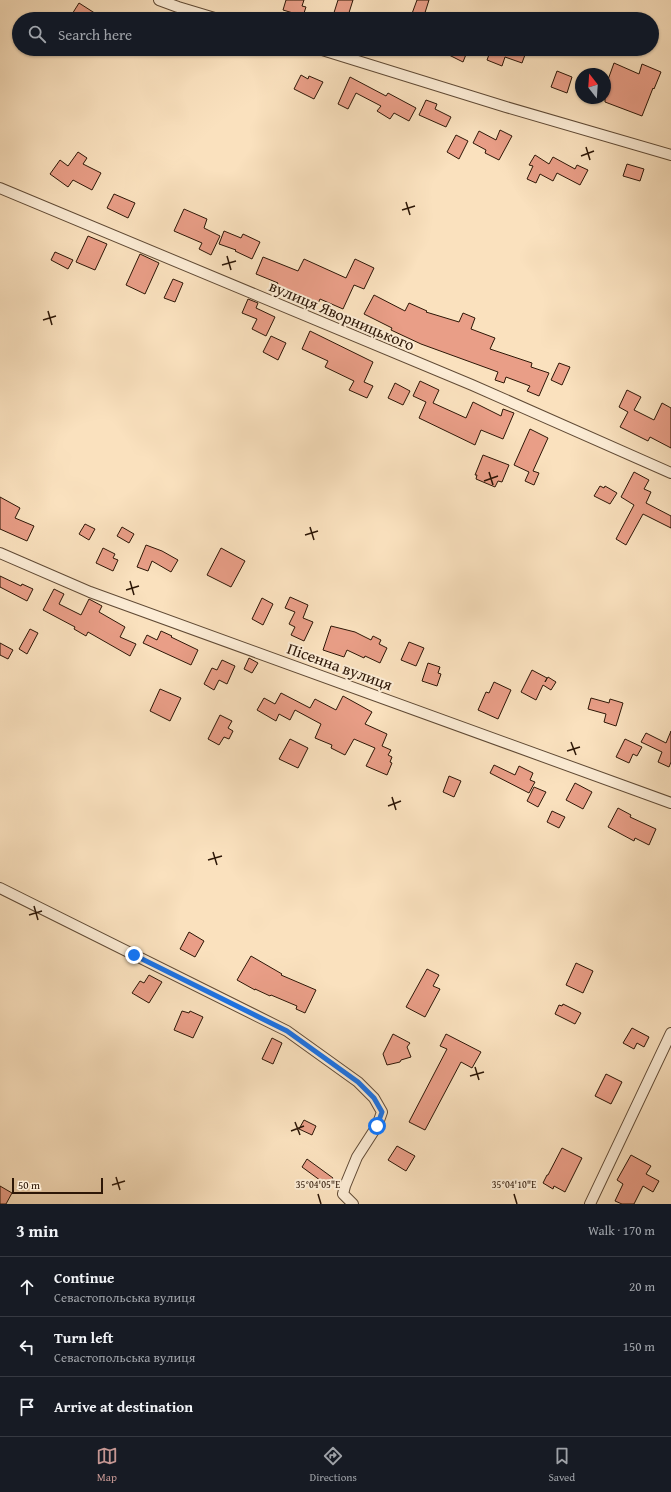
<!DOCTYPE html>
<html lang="en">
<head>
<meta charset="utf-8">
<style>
	body { margin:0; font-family:"Gentium Book Plus",serif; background:#242831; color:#f1f3f6 }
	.compass { position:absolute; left:575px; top:68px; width:36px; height:36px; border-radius:50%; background:#171b24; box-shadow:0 1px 3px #0004; rotate:343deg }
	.scale { position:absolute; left:12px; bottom:10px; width:91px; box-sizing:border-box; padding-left:4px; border:2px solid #2d1707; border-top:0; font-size:11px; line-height:14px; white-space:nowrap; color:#2d1707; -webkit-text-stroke:3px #fcecd5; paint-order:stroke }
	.stop { position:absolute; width:12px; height:12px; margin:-9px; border:3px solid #1a73e8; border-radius:50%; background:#fff }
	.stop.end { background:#1a73e8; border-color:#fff; box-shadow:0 1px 4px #0008 }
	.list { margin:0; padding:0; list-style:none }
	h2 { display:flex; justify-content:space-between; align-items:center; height:52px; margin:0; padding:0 16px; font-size:17px }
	h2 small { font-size:13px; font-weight:400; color:#9ea1a6 }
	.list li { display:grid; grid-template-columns:26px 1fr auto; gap:12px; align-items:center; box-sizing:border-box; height:60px; padding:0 16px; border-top:1px solid #363941 }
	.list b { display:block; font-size:15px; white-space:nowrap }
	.list p { margin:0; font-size:13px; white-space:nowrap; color:#9ea1a6 }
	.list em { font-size:13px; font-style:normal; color:#9ea1a6 }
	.icon { flex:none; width:22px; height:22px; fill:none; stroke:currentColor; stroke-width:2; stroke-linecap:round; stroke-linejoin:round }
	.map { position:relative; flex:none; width:671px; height:1204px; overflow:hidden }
	.search { position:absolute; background:#171b24; box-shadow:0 1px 3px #0004; left:12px; right:12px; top:12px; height:44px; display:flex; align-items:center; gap:10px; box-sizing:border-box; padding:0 14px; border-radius:22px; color:#9ea1a6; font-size:15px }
	.sheet { height:232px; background:#171b24 }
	nav { display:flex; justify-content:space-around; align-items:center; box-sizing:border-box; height:56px; border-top:1px solid #363941; background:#171b24; font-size:11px; color:#9ea1a6 }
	nav a { display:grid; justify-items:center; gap:2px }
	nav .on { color:#c59692 }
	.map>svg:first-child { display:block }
</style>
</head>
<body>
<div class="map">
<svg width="671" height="1204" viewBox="0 0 671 1204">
	<rect width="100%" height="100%" fill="#fae1be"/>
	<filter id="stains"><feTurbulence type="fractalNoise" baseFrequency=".005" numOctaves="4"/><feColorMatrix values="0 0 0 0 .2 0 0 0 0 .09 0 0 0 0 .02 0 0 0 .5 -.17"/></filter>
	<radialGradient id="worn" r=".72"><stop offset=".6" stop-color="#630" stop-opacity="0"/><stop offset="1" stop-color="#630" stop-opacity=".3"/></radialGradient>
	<path fill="#e99e87" stroke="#2d1707" d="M286,0h18l-2,6 4,1 -3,9 -20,-6z
		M338,0h15l-6,19h-15z
		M417,0h12l-6,19h-13z
		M79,3l25,16h-35z
		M437,49h24l6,3 -4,10z
		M486,49h33l7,3 -4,11 -17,-6 -3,9 -15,-6 3,-8z
		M614,63l25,11 3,-10 19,8 -7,17 -1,-1 -11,28 -37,-14v-14z
		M557,71l15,6 -5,16 -16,-6z
		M301,75l7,4 1,-3 14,6 -9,17 -20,-10z
		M350,77l36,19 2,-3 28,15 -7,13 -15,-8 -4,6 -13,-8 4,-5 -25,-13 -8,16 -10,-5z
		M426,100l11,4 -2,5 16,8 -5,10 -27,-12z
		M500,130l12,6 -13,24 -14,-7 1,-3 -13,-7 6,-12 17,9z
		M456,135l12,6 -9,18 -12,-7z
		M78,152l9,6 -4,6 18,9 -9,17 -19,-10 -5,7 -18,-13 10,-14 8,6z
		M535,155l14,9 4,-7 22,12 2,-4 11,5 -8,15 -23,-12 -4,8 -13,-7 -4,9 -9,-4 6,-13 -4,-1z
		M627,164l17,5 -4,12 -17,-5z
		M114,194l21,9 -7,15 -21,-10z
		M184,209l23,10 -3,9 16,8 -9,19 -12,-6 3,-6 -28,-12z
		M224,231l17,7 2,-4 17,8 -8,17 -17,-8 1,-1 -17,-6z
		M88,236l19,8 -12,26 -19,-8z
		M55,252l18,8 -5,9 -17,-9z
		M140,254l19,9 -14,31 -19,-9z
		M263,257l35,14 6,-12 42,19 9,-19 19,9 -10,21 -10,-4 -11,24 -23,-10 -3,7 -41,-19 2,-4 -22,-9z
		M173,279l10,4 -8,19 -11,-4z
		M374,295l31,16 4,-8 18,8 -1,1 33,10 4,-9 12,5 -4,11 24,9 -5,11 42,14 -1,4 18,6 -10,23 -12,-5 3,-5 -24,-9 -2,6 -9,-3 3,-8 -77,-28 -30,-14 1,-2 -28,-14z
		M248,299l10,4 -2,5 19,9 -9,19 -14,-7 5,-10 -15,-6z
		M310,331l63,31 -9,20 9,4 -6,12 -18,-8 5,-9 -29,-14 3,-6 -26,-12z
		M271,336l15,7 -8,17 -15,-8z
		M559,363l11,4 -8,18 -11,-5z
		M420,381l19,9 -6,13 33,15 7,-16 28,14 2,-7 11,4 -11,26 -22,-9 -6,15 -56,-27 7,-16 -13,-6z
		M395,383l15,8 -7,14 -15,-7z
		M627,390l14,7 -7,13 20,10 8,-17 9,5v40l-21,-11 -2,4 -28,-14 8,-15 -9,-5z
		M530,429l18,9 -15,33 6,2 -5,12 -9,-4 4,-9 -15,-7z
		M483,455l26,10 -7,17 -4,-1 -3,6 -19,-8 1,-4h-2z
		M634,472l15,8 -5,9 7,3 -5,11 25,13v12l-28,-14 -17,31 -10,-6 18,-34 -13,-8z
		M600,486l4,2 1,-2 12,7 -7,11 -16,-8z
		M0,497l20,11 -5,10 19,8 -7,15 -27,-12z
		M85,524l10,5 -6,11 -10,-6z
		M122,527l12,7 -5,9 -12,-7z
		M146,545l16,6 16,9 -7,12 -19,-11 -4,10 -11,-4z
		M103,548l12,6 -2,4 5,2 -5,11 -17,-8z
		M221,548l24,13 -14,26 -24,-12z
		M0,576l21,10 1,-2 11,5 -6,12 -27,-14z
		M54,589l10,5 -5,10 22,11 8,-16 13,7 -3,6 26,15 -5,10 16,7 -6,12 -42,-24 -2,4 -12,-7 1,-2 -32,-17z
		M290,597l18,8 -5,13 10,4 -9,19 -13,-6 4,-8 -6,-3 6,-12 -10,-4z
		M262,598l11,6 -10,21 -11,-6z
		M331,626l24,6 16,8 2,-4 8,4 -2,4 8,4 -7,15 -15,-7 -1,2 -17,-8 -3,7 -21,-7z
		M30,629l8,4 -11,21 -8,-5z
		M161,631l11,5 -1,1 27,13 -7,15 -48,-22 4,-8 10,5z
		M409,642l15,6 -8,18 -15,-6z
		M0,643l13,7 -5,9 -8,-4z
		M249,658l9,5 -6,10 -8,-4z
		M222,660l13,6 -8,18 -8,-4 -5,10 -10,-6 8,-16 5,2z
		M428,663l12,4 -2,6 3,1 -4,12 -15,-5z
		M532,670l15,8 -2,4 3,-5 8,5 -5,8 -8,-5 -7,15 -15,-8z
		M494,682l17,8 -13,29 -20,-9 8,-18 3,1z
		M160,689l21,9 -11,23 -20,-10z
		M281,693l29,15 5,-9 21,11 7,-14 29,16 -7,12 22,10 -5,12 9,4 -3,5 4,2 -2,5 2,1 -5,12 -21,-9 9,-18 -21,-9 -9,16 -14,-7 1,-3 -17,-7 6,-14 -26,-14 -5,10 -11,-6 -3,7 -19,-11 7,-12 11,6z
		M591,698l18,5 1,-4 13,4 -7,23 -12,-4 2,-8 -18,-5z
		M220,715l12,6 -4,7 5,3 -4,8 -5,-2 -5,8 -11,-6z
		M671,731v31l-2,5 -11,-5 4,-10 -21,-10 5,-9 20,10z
		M290,739l18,9 -10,20 -19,-9z
		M625,739l17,8 -5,9 -4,-2 -4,9 -13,-6z
		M494,765l21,10 4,-9 14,7 -3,7 5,2 -6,11 -39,-20z
		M449,776l12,5 -7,16 -11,-5z
		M575,783l17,9 -9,17 -17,-9z
		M534,787l12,5 -8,15 -11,-6z
		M618,808l13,7 -1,2 26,12 -7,16 -14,-7 -1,3 -26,-14z
		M552,811l13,6 -6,11 -12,-6z
		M189,932l15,9 -9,16 -15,-8z
		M251,956l31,18 -1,1 35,15 -11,23 -9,-4 1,-3 -26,-11 -1,1 -15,-7v1l-18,-10z
		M576,963l17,8 -10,22 -17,-8z
		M427,969l12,6 -6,11 7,3 -15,28 -19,-10z
		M149,975l13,7 -13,21 -17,-10 8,-12 4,2z
		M563,1004l18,9 -6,11 -20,-10 4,-9 3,1z
		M182,1011l7,2 1,-2 13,6 -10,21 -19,-8z
		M632,1028l17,9 -5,10 -7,-4 -3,6 -11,-6z
		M393,1034l17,9 -3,4 4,10 -10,3 -1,2 -13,3 -4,-11z
		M446,1034l35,18 -9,16 -11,-6 -36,68 -16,-8 38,-73 -7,-3z
		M272,1038l10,5 -9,21 -11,-5z
		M606,1074l16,8 -11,22 -16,-8z
		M304,1120l12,6 -4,9 -13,-6z
		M397,1146l18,10 -9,15 -18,-11z
		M562,1148l20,10 -17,34 -11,-6 -1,3 -10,-6 4,-8h1z
		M631,1155l20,11 -5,8 13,7 -6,11 -10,-6 -9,18h-12l-7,-3 8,-17 -6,-4z
		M307,1159l26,19 -5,8 -26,-19z
		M0,1186l12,7 -6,11h-6z"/>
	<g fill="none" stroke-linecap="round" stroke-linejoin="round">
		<g stroke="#604a35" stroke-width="12">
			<path id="minor" d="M159,0l19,7 40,12
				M319,49l187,58 165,48
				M0,188l472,197 199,88
				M0,553l90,39 581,211
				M0,888l287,143 71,51 16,16 8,14 -5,14 -20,31 -12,29 -2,8 10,10
				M590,1204l81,-171"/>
		</g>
		<use href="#minor" stroke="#fcecd5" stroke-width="10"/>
	</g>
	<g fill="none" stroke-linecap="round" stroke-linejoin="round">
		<path stroke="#1a73e8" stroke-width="5" d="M134,955l153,76 71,51 16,16 8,14 -5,14"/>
	</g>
	<path fill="none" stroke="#2d1707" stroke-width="1.5" d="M586,147l4,13M581,156l13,-5M406,202l4,13M402,210l13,-4M227,256l4,14M222,265l14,-4M48,311l4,14M43,320l13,-4M489,472l4,13M484,481l14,-5M310,527l4,13M305,535l13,-4M130,581l4,14M126,590l13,-4M571,742l5,13M567,751l13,-4M392,797l4,13M388,806l13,-5M213,852l4,13M208,860l14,-4M34,906l4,14M29,915l13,-4M475,1067l4,13M470,1076l14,-4M295,1122l5,13M291,1131l13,-5M116,1177l4,13M112,1185l13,-4M318,1194l3,10M514,1194l3,10"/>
	<g text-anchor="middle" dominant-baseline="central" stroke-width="4" stroke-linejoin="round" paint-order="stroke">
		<g font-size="16" fill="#2d1707" stroke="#fcecd5">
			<text transform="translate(342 315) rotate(23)">вулиця Яворницького</text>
			<text transform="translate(340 666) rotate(20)">Пісенна вулиця</text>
		</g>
	</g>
	<g font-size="10" text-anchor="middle" fill="#2d1707" stroke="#fcecd5" stroke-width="4" stroke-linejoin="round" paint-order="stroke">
		<text x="318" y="1188">35°04'05"E</text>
		<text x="514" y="1188">35°04'10"E</text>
	</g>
	<rect width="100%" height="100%" filter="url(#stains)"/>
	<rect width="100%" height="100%" fill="url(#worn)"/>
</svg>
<svg class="compass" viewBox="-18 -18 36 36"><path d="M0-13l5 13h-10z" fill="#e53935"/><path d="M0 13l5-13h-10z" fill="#9ea1a6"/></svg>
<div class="scale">50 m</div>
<div class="stop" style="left:377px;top:1126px"></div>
<div class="stop end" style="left:134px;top:955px"></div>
<div class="search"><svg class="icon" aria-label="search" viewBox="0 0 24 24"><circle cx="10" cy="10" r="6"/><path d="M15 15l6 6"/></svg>Search here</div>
</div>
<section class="sheet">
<h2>3 min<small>Walk · 170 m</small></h2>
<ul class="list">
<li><svg class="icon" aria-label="ahead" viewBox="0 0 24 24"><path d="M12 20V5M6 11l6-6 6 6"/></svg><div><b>Continue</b><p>Севастопольська вулиця</p></div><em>20 m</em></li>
<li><svg class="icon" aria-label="left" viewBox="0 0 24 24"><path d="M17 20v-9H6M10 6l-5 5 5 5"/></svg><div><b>Turn left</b><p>Севастопольська вулиця</p></div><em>150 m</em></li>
<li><svg class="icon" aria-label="arrive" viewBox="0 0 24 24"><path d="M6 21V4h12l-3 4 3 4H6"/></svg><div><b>Arrive at destination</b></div></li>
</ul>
</section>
<nav>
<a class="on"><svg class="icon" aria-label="map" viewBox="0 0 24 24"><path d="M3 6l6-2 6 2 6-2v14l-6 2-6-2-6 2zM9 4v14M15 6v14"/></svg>Map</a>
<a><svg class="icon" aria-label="directions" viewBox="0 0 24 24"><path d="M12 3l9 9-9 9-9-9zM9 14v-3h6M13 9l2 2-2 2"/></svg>Directions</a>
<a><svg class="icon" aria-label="saved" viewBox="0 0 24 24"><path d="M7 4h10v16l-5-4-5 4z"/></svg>Saved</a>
</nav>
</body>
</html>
